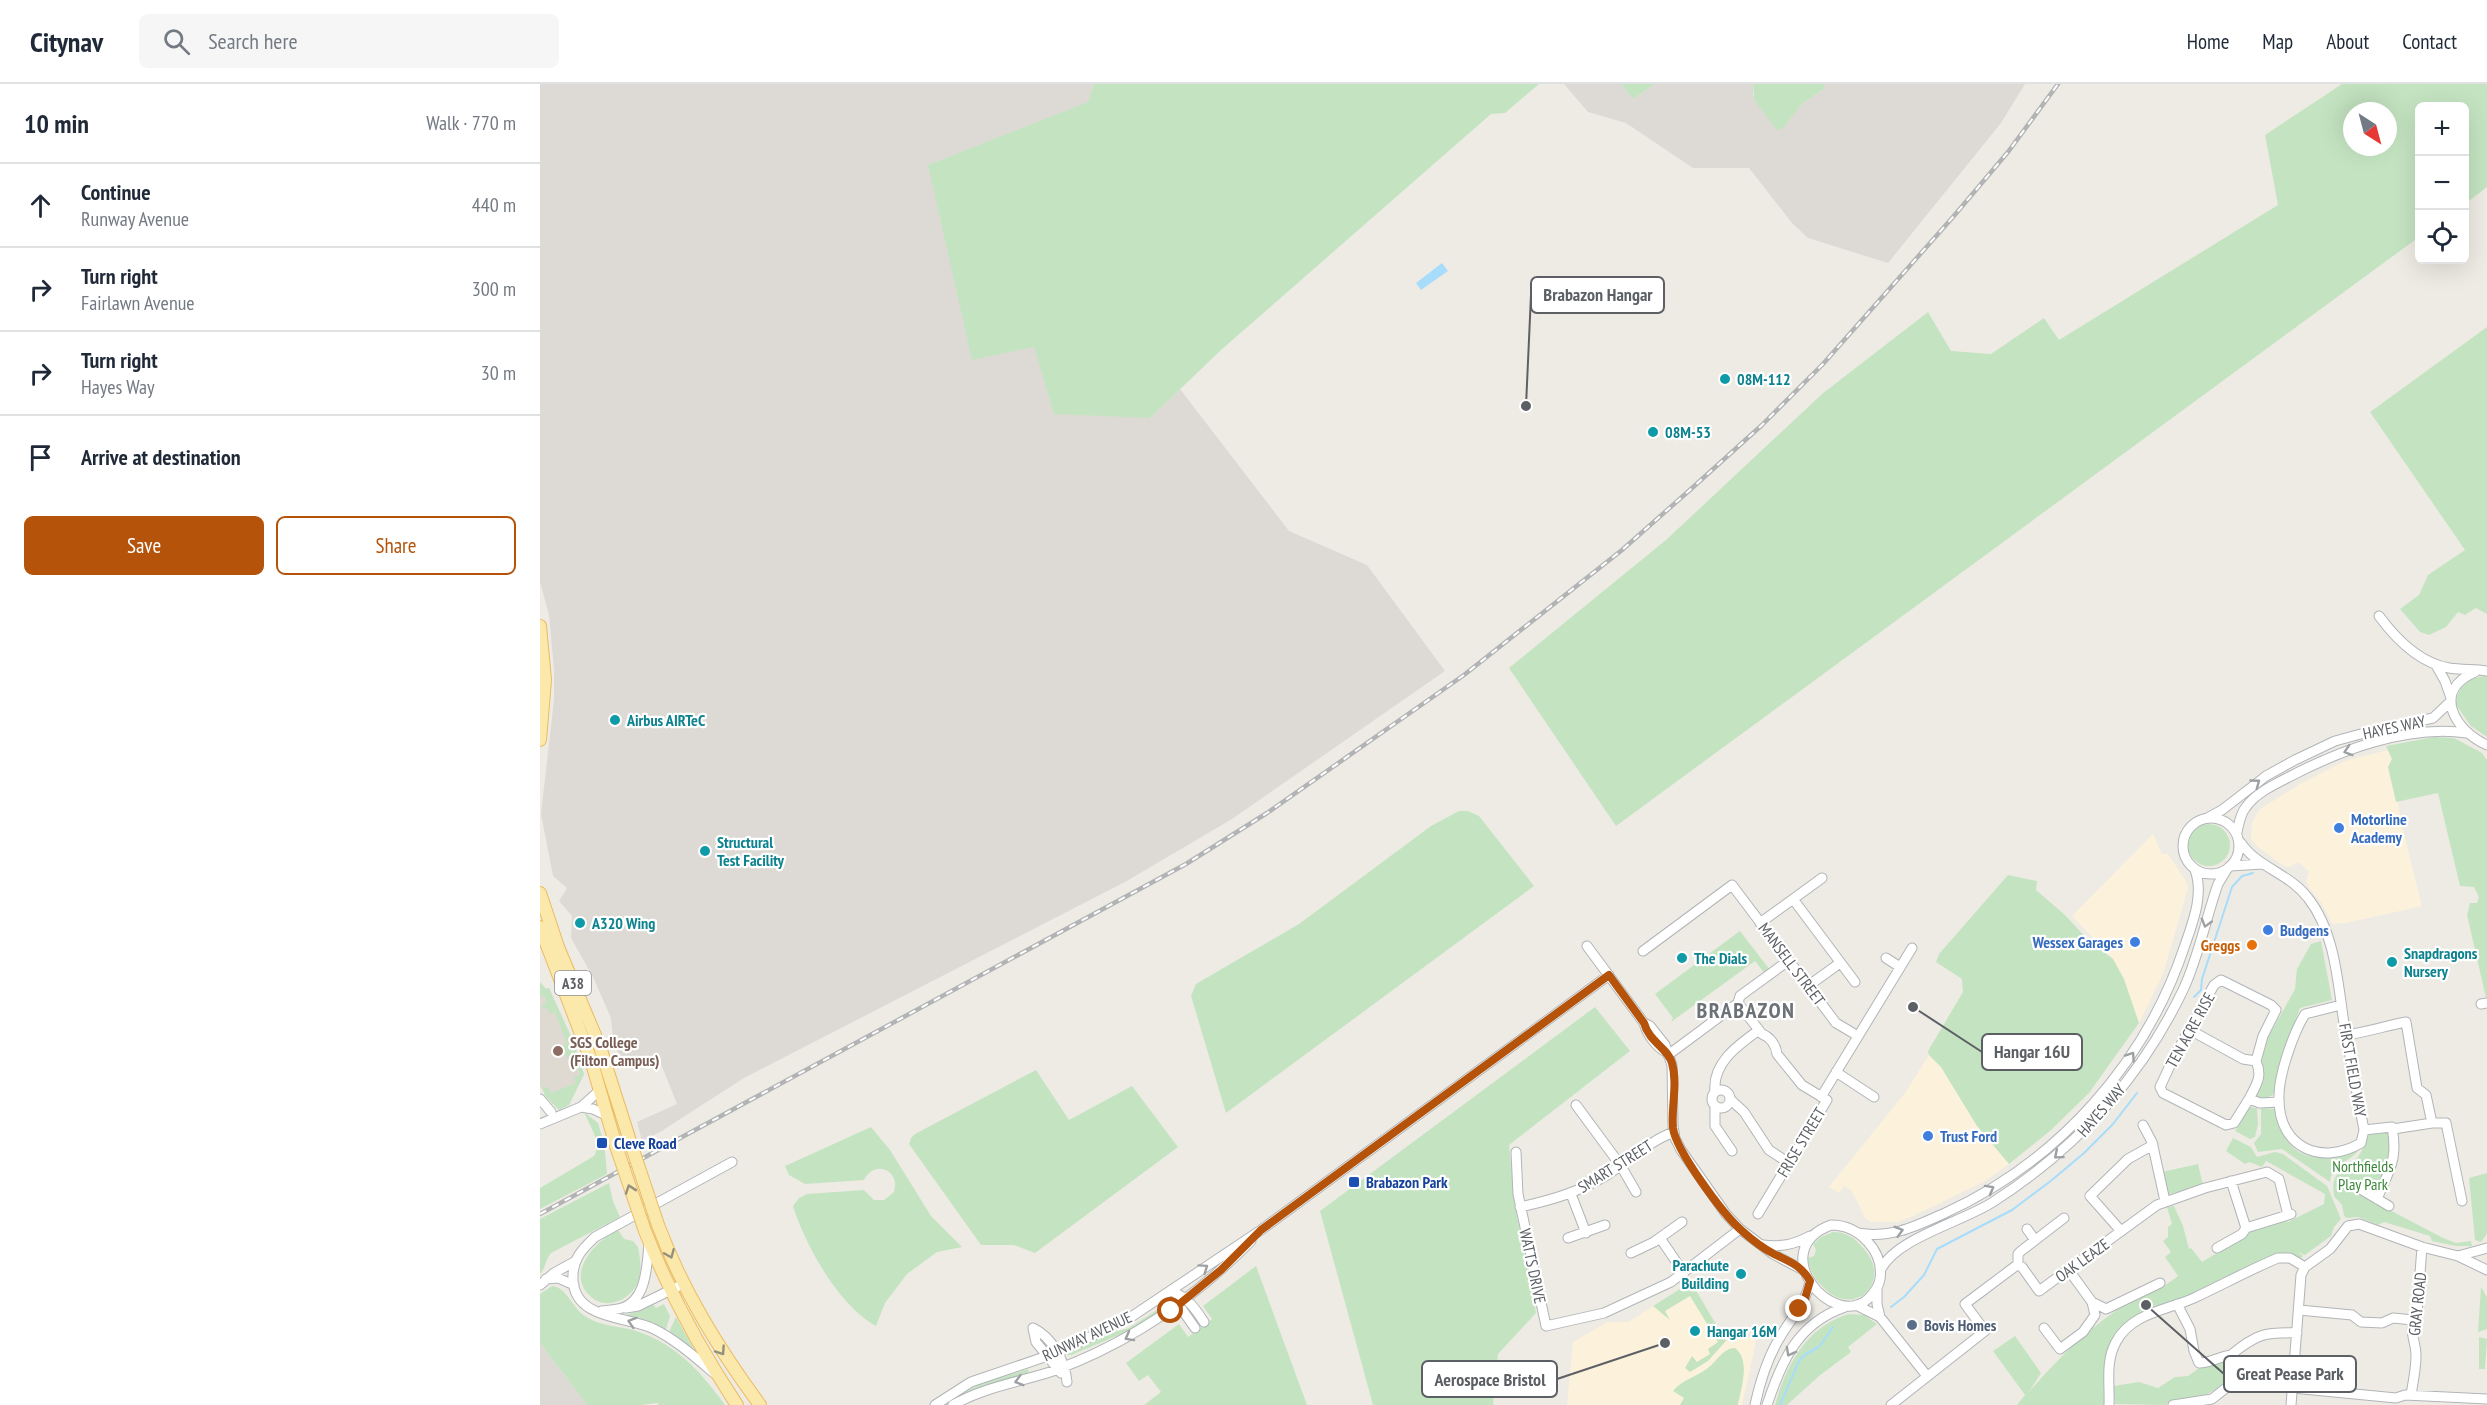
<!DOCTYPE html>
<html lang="en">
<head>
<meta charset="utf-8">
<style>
	body { margin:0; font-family:"PT Sans Narrow",sans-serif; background:#f6f6f7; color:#1f2937 }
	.controls { position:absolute; right:18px; top:18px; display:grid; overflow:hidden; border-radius:9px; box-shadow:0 6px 24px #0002 }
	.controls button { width:54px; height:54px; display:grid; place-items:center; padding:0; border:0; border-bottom:2px solid #e0e1e3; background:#fff; color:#1f2937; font:30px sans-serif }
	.compass { position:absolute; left:1803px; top:18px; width:54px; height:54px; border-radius:50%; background:#fff; box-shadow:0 6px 24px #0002; rotate:144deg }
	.stop { position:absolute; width:18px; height:18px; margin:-14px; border:4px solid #b45309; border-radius:50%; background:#fff }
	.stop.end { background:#b45309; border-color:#fff; box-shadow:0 2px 6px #0008 }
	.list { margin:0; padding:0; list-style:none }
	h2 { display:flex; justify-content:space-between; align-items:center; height:78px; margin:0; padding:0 24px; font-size:26px }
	h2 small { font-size:20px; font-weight:400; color:#747a83 }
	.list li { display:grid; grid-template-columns:39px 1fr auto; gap:18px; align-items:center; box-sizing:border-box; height:84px; padding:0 24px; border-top:2px solid #e0e1e3 }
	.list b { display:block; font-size:22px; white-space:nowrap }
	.list p { margin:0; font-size:20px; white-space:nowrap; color:#747a83 }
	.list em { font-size:20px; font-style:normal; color:#747a83 }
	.actions { display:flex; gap:12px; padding:18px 24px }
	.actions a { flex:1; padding:14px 0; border:2px solid #b45309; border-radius:9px; text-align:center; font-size:21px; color:#b45309 }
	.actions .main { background:#b45309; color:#fff }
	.icon { flex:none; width:33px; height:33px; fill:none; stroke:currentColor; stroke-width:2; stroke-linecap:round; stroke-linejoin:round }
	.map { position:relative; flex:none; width:1947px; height:1321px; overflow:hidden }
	header { display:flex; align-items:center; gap:36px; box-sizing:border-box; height:84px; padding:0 30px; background:#fff; border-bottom:2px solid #e0e1e3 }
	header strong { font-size:28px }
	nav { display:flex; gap:33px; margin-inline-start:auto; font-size:21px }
	.search { width:420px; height:54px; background:#f6f6f7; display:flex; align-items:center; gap:15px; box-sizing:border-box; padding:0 21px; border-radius:9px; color:#747a83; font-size:22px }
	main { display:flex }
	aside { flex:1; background:#fff }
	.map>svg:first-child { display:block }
</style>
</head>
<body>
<header>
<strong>Citynav</strong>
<div class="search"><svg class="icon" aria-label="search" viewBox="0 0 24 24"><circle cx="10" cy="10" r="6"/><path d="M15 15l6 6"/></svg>Search here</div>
<nav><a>Home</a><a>Map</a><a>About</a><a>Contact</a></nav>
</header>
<main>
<aside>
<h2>10 min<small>Walk · 770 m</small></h2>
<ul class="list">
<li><svg class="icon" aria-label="ahead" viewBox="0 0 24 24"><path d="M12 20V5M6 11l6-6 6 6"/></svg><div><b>Continue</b><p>Runway Avenue</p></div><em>440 m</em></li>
<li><svg class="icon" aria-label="right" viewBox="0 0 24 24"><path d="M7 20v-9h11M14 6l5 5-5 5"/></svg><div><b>Turn right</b><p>Fairlawn Avenue</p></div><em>300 m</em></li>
<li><svg class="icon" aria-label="right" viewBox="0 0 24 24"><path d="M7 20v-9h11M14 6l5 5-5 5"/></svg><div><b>Turn right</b><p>Hayes Way</p></div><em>30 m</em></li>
<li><svg class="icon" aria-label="arrive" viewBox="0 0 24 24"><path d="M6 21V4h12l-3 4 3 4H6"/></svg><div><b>Arrive at destination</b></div></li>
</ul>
<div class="actions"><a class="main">Save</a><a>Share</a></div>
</aside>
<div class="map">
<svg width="1947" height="1321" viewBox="0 0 1947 1321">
	<rect width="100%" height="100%" fill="#eeebe4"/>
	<path fill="#fcf2db" d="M1848,666l4,9 9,64 21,83 -76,17 -14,1 -11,-22 -12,-14 -3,-7 3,-9 -10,-10 -10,5 -5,-1 -26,-19 -7,-8 1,-16 7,-13 41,-26 45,-23z
		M1613,750l9,20h6l18,27 2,7 -25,86 -24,49 -26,-64 -41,-43z
		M1389,971l12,12 36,59 32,38 -24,17 -72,35 -15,6h-27l-6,-4 -13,-27 -8,-5 -5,7 -10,-6 76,-94z
		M1151,1198l35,59 31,-4 -15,68h-175l6,-63 34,-20h21z"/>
	<path fill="#dddad6" d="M0,0h554l-5,18 -160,63 106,181 115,72 30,-29 109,142 78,34 78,106 -213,148 -107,63 -381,196 -84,54 -18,9 -5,-19 40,-18 -16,-40 -28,2 -13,-8 -7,-19 -2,-21 -18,-41 -22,-39 1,-22 -13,-15 8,-13 -14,-12 -12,-62 13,-114v-30l-5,-55 -9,-33z
		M1024,0h57l12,15 22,-15h98v12l30,31 19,-23 23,-16 -2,-4h202l-24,39 -113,140 -80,-25 -16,-15 -43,-55h-56l-67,-45 -38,-11z
		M0,1259l47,62h-47z"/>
	<path fill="#dedad2" d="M0,898l6,7 3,-1 25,55 10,31 -15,31 -17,-2 -12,-17z"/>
	<path fill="#c4e4c1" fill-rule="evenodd" d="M554,0h445l-34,29 -14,1 -270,236 -71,68 -96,-4 -20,-67 -62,13 -44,-195 160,-63z
		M1081,0h34l-22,15z
		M1213,0h70l2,4 -23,16 -19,24 -6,2 -23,-30z
		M1802,0h145v103l-22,17 -1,-98h-44l-1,131 -803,589 -107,-158 157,-128 156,-146 106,-82 23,39 40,3 53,-36 15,22 219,-135 -13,-70zM1812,27h36v36h-36z
		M1947,243v287l-11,-6 -11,7 -7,-3 -12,15 -17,8 -9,-3 -20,-23 19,-14 9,-20 37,-25 -95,-138z
		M1947,592v61l-16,-11 -15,-21c1,-18 13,-29 31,-29z
		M1894,653l20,1 28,15 5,7v242l-20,-87 3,-12h7l2,-6 -5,-10 -14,-1 -22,-93 -42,9 -8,-35 4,-8 -6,-13z
		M919,727h9l11,5 55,70 -308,227 -35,-117 5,-12 103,-60 132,-98z
		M1648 761a21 21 0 1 1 42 0a21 21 0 1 1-42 0Z
		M1468,791l29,6 -1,9 29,25 24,26 24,18 11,20 15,44 -50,70 -38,37 -42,34 -32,-38 -36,-59 -12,-12 -1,-4 35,-59 -1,-13 -26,-17 3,-8z
		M1200,847l30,39 -5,4 -10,-13 -84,61 2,-4 -18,-24z
		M1781,857l11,59 -32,8 -20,53 -1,14 -6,20 -7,3 -10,-1 8,-17 -2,-19 2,-16 31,-56 2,-20 14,-25z
		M0,898l6,7 3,-1 25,55 10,31 -15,31 -10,5 -14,-14 -5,-14 3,6 5,-1 3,6 25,-10 -2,-6 6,-2 -6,-19 -7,2 -4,-11 -5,1 9,-4 -12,-32 -5,2 -3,-6 -4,1 -1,-4 5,-2 -3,-8 -4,2z
		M1055,923l35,44 -121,94 6,61 21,107 -38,41 -5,51h-120l-53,-194z
		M496,986l33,50 63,-34 46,61 -143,106 -21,-8h-33l-72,-101 2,-6 4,-4z
		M1710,1023l7,1 1,16 -3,13 -5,2 -15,-8z
		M1721,1024l14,1c2,9 4,19 9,27 15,29 48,22 74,15 -12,15 -25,8 -28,31l-48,-33 -24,3 -4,-9 7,-9z
		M44,1028l14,11 5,17 -2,1 4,10 2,23 -67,35v-21l54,-32c8,-14 -4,-29 -10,-44z
		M331,1043l19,23 41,66 31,31 -25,5 -30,22 -22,29 -9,23c-37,-20 -71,-81 -83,-120l6,-8 8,-4 57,-4 10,10h10l10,-8c7,-22 -20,-33 -30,-12l-59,4 -16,-9 -4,-9z
		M1846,1048l2,2 3,17 -16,43 -10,3 78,41 13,5 15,-2 1,5h-16l-24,-5 -2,-5 -46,-14 -6,3 -20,-8 -11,1 -3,-2 -2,-11 -8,-9c-3,-23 5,-23 20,-35 7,-6 11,-17 14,-26z
		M1693,1054l18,9 6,10 18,-5 8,2 44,32 14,33 -7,8 -3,9 -26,19 -7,-3 5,4 -4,4 -12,-7 -8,1 -65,29 -2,4 -94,47 -13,71h-88l8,-10 -32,-44 22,-15 26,37 -12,19c27,-31 54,-59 88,-82 20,-13 43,-19 61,-34l-13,-19 6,-5 -8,-11 5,-4v-10l4,-3 -5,-17 7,-1 9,20 6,23 2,-1 11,14 46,-28 4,-5 34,-9 2,2 36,-18 1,-10 -59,-33 -4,6 -13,-5 -4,2 -19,-13z
		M1658,1080l5,21 -37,10 -4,-23z
		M1947,1089v61l-6,8 -6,-2 -6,-62z
		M69,1099l4,18 7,16 -69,36c-6,7 -5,15 -11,21v-55z
		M78,1146l6,9 9,2 5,6c2,10 4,22 1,32 -6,20 -32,33 -49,17 -25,-23 6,-56 28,-66z
		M1293,1148c14,0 22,6 31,17 30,34 -12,70 -41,38 -9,-9 -13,-16 -15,-29l6,-2 2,-6 -3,-6 8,-7z
		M716,1182l51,139h-163l17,-13 -13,-17 -9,6 -13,-18 53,-39 9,13 24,-18 -9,-13z
		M1151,1198l35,59 -18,20 -18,11 -5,-4 7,-12 5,6 13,-8 -2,-5 10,-7 -28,-46 -25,15 5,9 -17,-14z
		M12,1202c14,0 21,23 33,30 13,9 29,10 44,13 43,11 71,41 96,76h-66l-2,-2 -16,2h-54l-47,-62v-49z
		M1941,1203l6,10v32l-9,3z
		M631,1217c-9,20 -76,43 -99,54h-6l43,-22 20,-5z
		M113,1220l3,4 8,-4 6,12 -5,16 -12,-10 -6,2 -23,-8z
		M1309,1230l15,1 13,9 -29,23 3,5 -32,24 -32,29h-12c11,-40 32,-79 74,-91z
		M136,1233l17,31v1l-25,-15z
		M1939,1253l8,2 -2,30h-6z
		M1195,1264c16,12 6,40 3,57h-58l4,-7 -11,-7c8,-11 25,-15 35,-23 9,-7 15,-20 27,-20z
		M1683,1276l7,5 4,8 -1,4 -14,11 -20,10 -24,1 -10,6 -50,-1 -2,-18 26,-4 19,6 17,-11 13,-1 14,-10z
		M488,1285l1,5 -80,31h-7l40,-22z"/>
	<path fill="#a7dcfb" d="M902,179l6,8 -27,19 -5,-7z"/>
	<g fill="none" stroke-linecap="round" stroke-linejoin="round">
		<path stroke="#a7dcfb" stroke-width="2" d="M1654,913l7,-7 1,-11 30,-92 10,-11 11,-3
			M1351,1223l13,-10 20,-22 13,-26 75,-39 40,-30 32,-27 29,-29 24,-31
			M1240,1321l19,-44 5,-6 15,-8 14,-20"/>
		<g stroke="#b1b5b8" stroke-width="11">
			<path id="minor" d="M1839,532c17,23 41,47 70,52 13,2 26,1 38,3
				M1896,581l9,16 6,17
				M1935,588c-44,19 -20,59 12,73
				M1669,733l13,-7 44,-34 29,-16 40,-19 33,-9 65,-14 17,-16
				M1643 762a28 28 0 1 1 56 0a28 28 0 1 1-56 0Z
				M1697,748c2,-8 3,-18 9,-25 9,-13 27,-22 41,-29 51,-27 121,-54 180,-45
				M1701,759c17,25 48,30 67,55 28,35 30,89 37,132 6,33 13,67 19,100l-3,13c-40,23 -82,5 -82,-44 -1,-23 14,-65 26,-85l36,-9
				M1690,782l33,-2
				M1253,815l62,83
				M1220,839l62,-45
				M1047,862l57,77c3,11 12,24 22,29
				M1103,867l89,-66 104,138 22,13
				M1346,874l14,9
				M1268,902l32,-23
				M1198,919l24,31c8,3 14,11 15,20l25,31 25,15 -69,114
				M1941,920l6,-1
				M1104,939l6,3 15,19 7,20 1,61 2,12 6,12 45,64 14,15 33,25 30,16
				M1650,946l53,29 13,2
				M1806,951c21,-3 39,-9 60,-13l11,66 9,7 6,28
				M1128,971l70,-52 2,-7 48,-35
				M1716,977c7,16 0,24 -7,38l11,4 19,-1
				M1296,988l38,25
				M1172 1015a9 9 0 1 1 18 0a9 9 0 1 1-18 0Z
				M1175,1008c-3,-29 23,-47 44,-62
				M1281,1013l91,-149
				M0,1015l11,13
				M1709,1015l-15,24 -8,2 -63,-32 -3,-6 14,-30 40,-72 7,-5 50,25 5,5 -13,26 -7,25
				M1191,1016l13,12 25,38 20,13
				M1036,1021l45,61 15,26
				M1175,1022v20l17,25
				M41,1023l12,2 15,7
				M0,1040l41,-17 19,-17
				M1603,1041l9,17 13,59
				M1853,1045l39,-6h14l16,78
				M1824,1046l28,-3c6,33 -2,41 -15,72
				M976,1068l2,42 28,132 58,-13 67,-31 69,-53
				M1691,1097l15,47 45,-14
				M1822,1106l27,16
				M1031,1110l15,39
				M980,1123c32,-7 59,-15 87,-32 22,-14 42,-34 67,-43
				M1291,1141c28,0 53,26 49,54 -1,7 -6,14 -11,19 -36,34 -105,-48 -38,-73z
				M1487,1145l8,11
				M1581,1147l-31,-35 38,-37 25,-14
				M1318,1149c33,6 58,-7 87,-20 114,-52 201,-150 240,-268 8,-23 19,-51 10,-75
				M1028,1154l37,-13
				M1120,1154l24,35
				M1223,1161c18,2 30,0 47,-9
				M1677,1164l25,-14 4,-6
				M1091,1169l23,-11 28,-20
				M1918,1172l29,-8
				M1478,1181v-11l3,-3 43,-33
				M1341,1185c16,-31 81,-47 112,-67 84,-54 148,-123 191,-214 15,-33 22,-70 34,-104l9,-15
				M1528,1185l24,33 14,7 54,-26
				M6,1195l12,-1 16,7
				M0,1201l14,-12 20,-11
				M1337,1205v15l3,13
				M631,1207c16,6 24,17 33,31
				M636,1217l19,27
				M1316,1221l24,12 47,59
				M86,1224l12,-2 39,-19
				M1759,1226l53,5 9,7 21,1 11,-5 20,2
				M62,1227c6,-1 14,-1 20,-3 25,-8 25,-44 27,-65
				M493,1244c19,9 32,33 34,54
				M493,1244l3,14 25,31
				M1504,1244l16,21 23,-17 12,-17 -3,-13
				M1691,1271c25,-21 34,-23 66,-22
				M174,1289c-19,-16 -38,-33 -60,-44 -27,-13 -79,-9 -81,-49 -1,-20 8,-30 22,-43l137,-75
				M1753,1304l103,10 9,-3 82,4
				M1871,1311c2,-13 5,-26 5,-39 0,-17 -9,-24 1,-43l5,-66
				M395,1321l36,-23 88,-30 72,-35 130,-87 348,-255
				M413,1321c31,-18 67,-23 100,-34 77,-28 141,-72 198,-130
				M1215,1321c5,-23 12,-46 24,-66 11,-20 27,-35 31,-58
				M1227,1321c15,-45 31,-82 78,-98
				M1351,1321l94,-74 -20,-27 52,-39 5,2 17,24 118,-86 48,-17 62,-16 12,7 9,36
				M1569,1321c1,-22 -4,-43 7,-63 15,-29 52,-32 78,-44 28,-13 55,-28 84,-40h12l15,9
				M1633,1321l39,-6 19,-15 7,-9 -7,-20c-9,1 -25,9 -32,8l-5,-12 -4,-22 -13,-25
				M1751,1321l10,-130 4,-8 25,-18 18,-23 11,-2 63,23 36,9 29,14"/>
		</g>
		<g stroke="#ebbb60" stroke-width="14">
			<path id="major" d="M0,542l5,54 -5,60
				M0,809l18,54 42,100 30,94
				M0,843l51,133 25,86
				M118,1141c25,66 60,123 102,180
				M105,1147c24,61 56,120 92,174"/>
		</g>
		<use href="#minor" stroke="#fff" stroke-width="9"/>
		<use href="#major" stroke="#fbe9ab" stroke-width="12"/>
		<g stroke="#b2b3b4" stroke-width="4.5">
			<path id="rail" d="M0,1130l646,-350 81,-51 197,-138 158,-125 69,-61 71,-64 61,-61 130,-147 55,-65 50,-68"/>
		</g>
		<use href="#rail" stroke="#fff" stroke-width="2" stroke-dasharray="7" stroke-linecap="butt"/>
		<g stroke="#ebbb60" stroke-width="14" stroke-linecap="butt">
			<path id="major-bridge" d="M90,1057l28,84
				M76,1062l29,85"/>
		</g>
		<use href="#major-bridge" stroke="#fbe9ab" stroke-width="12"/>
	</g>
	<defs><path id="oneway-chevron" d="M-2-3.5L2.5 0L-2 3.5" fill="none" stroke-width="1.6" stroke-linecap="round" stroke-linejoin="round" transform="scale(1.5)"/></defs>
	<g stroke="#9da0a2">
		<use href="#oneway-chevron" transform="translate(1808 667) rotate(162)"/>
		<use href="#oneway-chevron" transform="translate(1716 699) rotate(-36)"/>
		<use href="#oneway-chevron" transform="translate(1666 839) rotate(106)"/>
		<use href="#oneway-chevron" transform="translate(1591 972) rotate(-56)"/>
		<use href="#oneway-chevron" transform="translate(1518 1071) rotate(140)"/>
		<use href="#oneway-chevron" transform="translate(1450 1105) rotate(-29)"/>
		<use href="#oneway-chevron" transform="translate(1359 1147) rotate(-16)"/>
		<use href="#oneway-chevron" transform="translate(664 1184) rotate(-35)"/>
		<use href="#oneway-chevron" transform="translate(92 1238) rotate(-163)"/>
		<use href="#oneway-chevron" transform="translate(589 1253) rotate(151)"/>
		<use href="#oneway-chevron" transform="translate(1250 1268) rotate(119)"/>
		<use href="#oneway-chevron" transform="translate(479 1297) rotate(164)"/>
	</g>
	<g stroke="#94907d">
		<use href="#oneway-chevron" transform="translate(90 1105) rotate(-109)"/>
		<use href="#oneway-chevron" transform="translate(130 1170) rotate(67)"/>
		<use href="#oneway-chevron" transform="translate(181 1267) rotate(56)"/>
	</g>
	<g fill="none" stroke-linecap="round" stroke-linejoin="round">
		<path stroke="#b45309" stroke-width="8" d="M631,1227l50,-41 40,-40 348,-255 35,48c5,19 24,25 28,40 6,21 -1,44 1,65 3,23 50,86 68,102 10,9 21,18 33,24 16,8 27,11 36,27l-6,21 -5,7"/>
	</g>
	<g fill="#0f9aa8" stroke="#fff" stroke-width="2">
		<circle cx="1185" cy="295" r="6"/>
		<circle cx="1113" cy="348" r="6"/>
		<circle cx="75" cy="636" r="6"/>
		<circle cx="165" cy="767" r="6"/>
		<circle cx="40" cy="839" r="6"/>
		<circle cx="1142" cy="874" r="6"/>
		<circle cx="1852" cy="878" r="6"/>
		<circle cx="1201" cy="1190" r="6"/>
		<circle cx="1155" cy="1247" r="6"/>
	</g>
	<g fill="#3f7fe0" stroke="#fff" stroke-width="2">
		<circle cx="1799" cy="744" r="6"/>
		<circle cx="1728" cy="846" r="6"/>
		<circle cx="1595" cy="858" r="6"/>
		<circle cx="1388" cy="1052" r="6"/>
	</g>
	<circle fill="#e8710a" stroke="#fff" stroke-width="2" cx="1712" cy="861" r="6"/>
	<circle fill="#8d6e63" stroke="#fff" stroke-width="2" cx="18" cy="967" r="6"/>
	<g fill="#1a4fb4" stroke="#fff" stroke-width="2">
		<rect x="56" y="1053" width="12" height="12" rx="3"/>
		<rect x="808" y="1092" width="12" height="12" rx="3"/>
	</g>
	<circle fill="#5c6f8a" stroke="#fff" stroke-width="2" cx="1372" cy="1241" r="6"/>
	<g text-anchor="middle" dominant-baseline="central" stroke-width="4.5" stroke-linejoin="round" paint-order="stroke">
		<rect fill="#fff" stroke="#8d9092" stroke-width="1.5" x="15" y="887" width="36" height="24" rx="4.5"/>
		<g font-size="15" font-weight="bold" fill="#5c6064">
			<text x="33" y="899">A38</text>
		</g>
		<g font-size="16" font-weight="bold" fill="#0d838f" stroke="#fff" text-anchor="start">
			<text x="1197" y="295">08M-112</text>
			<text x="1125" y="348">08M-53</text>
			<text x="87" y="636">Airbus AIRTeC</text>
			<text x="177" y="758">Structural<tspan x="177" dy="18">Test Facility</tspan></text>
			<text x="52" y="839">A320 Wing</text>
			<text x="1864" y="869">Snapdragons<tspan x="1864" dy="18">Nursery</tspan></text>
			<text x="1154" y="874">The Dials</text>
			<text x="1189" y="1181" text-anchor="end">Parachute<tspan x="1189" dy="18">Building</tspan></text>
			<text x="1167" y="1247">Hangar 16M</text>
		</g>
		<g font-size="16" fill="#5c6064" stroke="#fff">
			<text transform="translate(1854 643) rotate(-12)">HAYES WAY</text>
			<text transform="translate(1252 880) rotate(53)">MANSELL STREET</text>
			<text transform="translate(1650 946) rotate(-61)">TEN ACRE RISE</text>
			<text transform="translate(1813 986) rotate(80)">FIRST FIELD WAY</text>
			<text transform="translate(1561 1026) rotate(-49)">HAYES WAY</text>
			<text transform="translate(1261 1058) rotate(-59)">FRISE STREET</text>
			<text transform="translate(1075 1082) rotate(-32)">SMART STREET</text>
			<text transform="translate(1542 1176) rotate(-36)">OAK LEAZE</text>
			<text transform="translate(993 1182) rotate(78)">WATTS DRIVE</text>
			<text transform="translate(1877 1220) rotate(-84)">GRAY ROAD</text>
			<text transform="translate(547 1252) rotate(-25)">RUNWAY AVENUE</text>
		</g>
		<g font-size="16" font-weight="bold" fill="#366cbe" stroke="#fff" text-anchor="start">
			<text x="1811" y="735">Motorline<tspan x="1811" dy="18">Academy</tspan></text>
			<text x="1740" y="846">Budgens</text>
			<text x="1583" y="858" text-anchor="end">Wessex Garages</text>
			<text x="1400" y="1052">Trust Ford</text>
		</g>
		<g font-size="16" font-weight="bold" fill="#c56008" stroke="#fff" text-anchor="end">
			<text x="1700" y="861">Greggs</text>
		</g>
		<g font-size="16" font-weight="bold" fill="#785e54" stroke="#fff" text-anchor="start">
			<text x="30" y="958">SGS College<tspan x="30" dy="18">(Filton Campus)</tspan></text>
		</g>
		<g font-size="16" font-weight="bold" fill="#164399" stroke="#fff" text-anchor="start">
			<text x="74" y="1059">Cleve Road</text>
			<text x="826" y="1098">Brabazon Park</text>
		</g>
		<g font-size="16" fill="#3b8639" stroke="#fff">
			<text x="1823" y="1082">Northfields<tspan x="1823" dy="18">Play Park</tspan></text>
		</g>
		<g font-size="16" font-weight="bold" fill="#4e5e75" stroke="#fff" text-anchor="start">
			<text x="1384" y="1241">Bovis Homes</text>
		</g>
		<g font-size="22" font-weight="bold" letter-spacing="1.5" fill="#6d7276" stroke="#fff">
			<text x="1206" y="926">BRABAZON</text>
		</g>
	</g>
	<path fill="none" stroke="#5c6064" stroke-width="2" d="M986 322L991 211M1373 923L1442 968M1606 1221L1684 1290M1125 1259L1017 1295"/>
	<g fill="#5c6064" stroke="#fff" stroke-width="2">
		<circle cx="986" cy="322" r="6"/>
		<circle cx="1373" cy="923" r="6"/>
		<circle cx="1606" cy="1221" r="6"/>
		<circle cx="1125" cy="1259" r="6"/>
	</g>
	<g fill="#fff" stroke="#5c6064" stroke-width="2">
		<rect x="991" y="193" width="133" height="36" rx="6"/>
		<rect x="1442" y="950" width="100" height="36" rx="6"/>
		<rect x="1684" y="1272" width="132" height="36" rx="6"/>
		<rect x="882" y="1277" width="135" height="36" rx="6"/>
	</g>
	<g font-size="18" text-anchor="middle" font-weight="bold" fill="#5c6064">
		<text x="1058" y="217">Brabazon Hangar</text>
		<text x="1492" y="974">Hangar 16U</text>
		<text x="1750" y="1296">Great Pease Park</text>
		<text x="950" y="1302">Aerospace Bristol</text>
	</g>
</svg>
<div class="controls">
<button>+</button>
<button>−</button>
<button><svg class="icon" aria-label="locate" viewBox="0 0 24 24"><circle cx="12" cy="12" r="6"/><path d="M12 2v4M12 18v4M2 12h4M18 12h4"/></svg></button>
</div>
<svg class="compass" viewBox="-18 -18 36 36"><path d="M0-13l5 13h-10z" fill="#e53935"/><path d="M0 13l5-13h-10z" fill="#747a83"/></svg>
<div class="stop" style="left:631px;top:1227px"></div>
<div class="stop end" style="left:1259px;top:1225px"></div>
</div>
</main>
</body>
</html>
